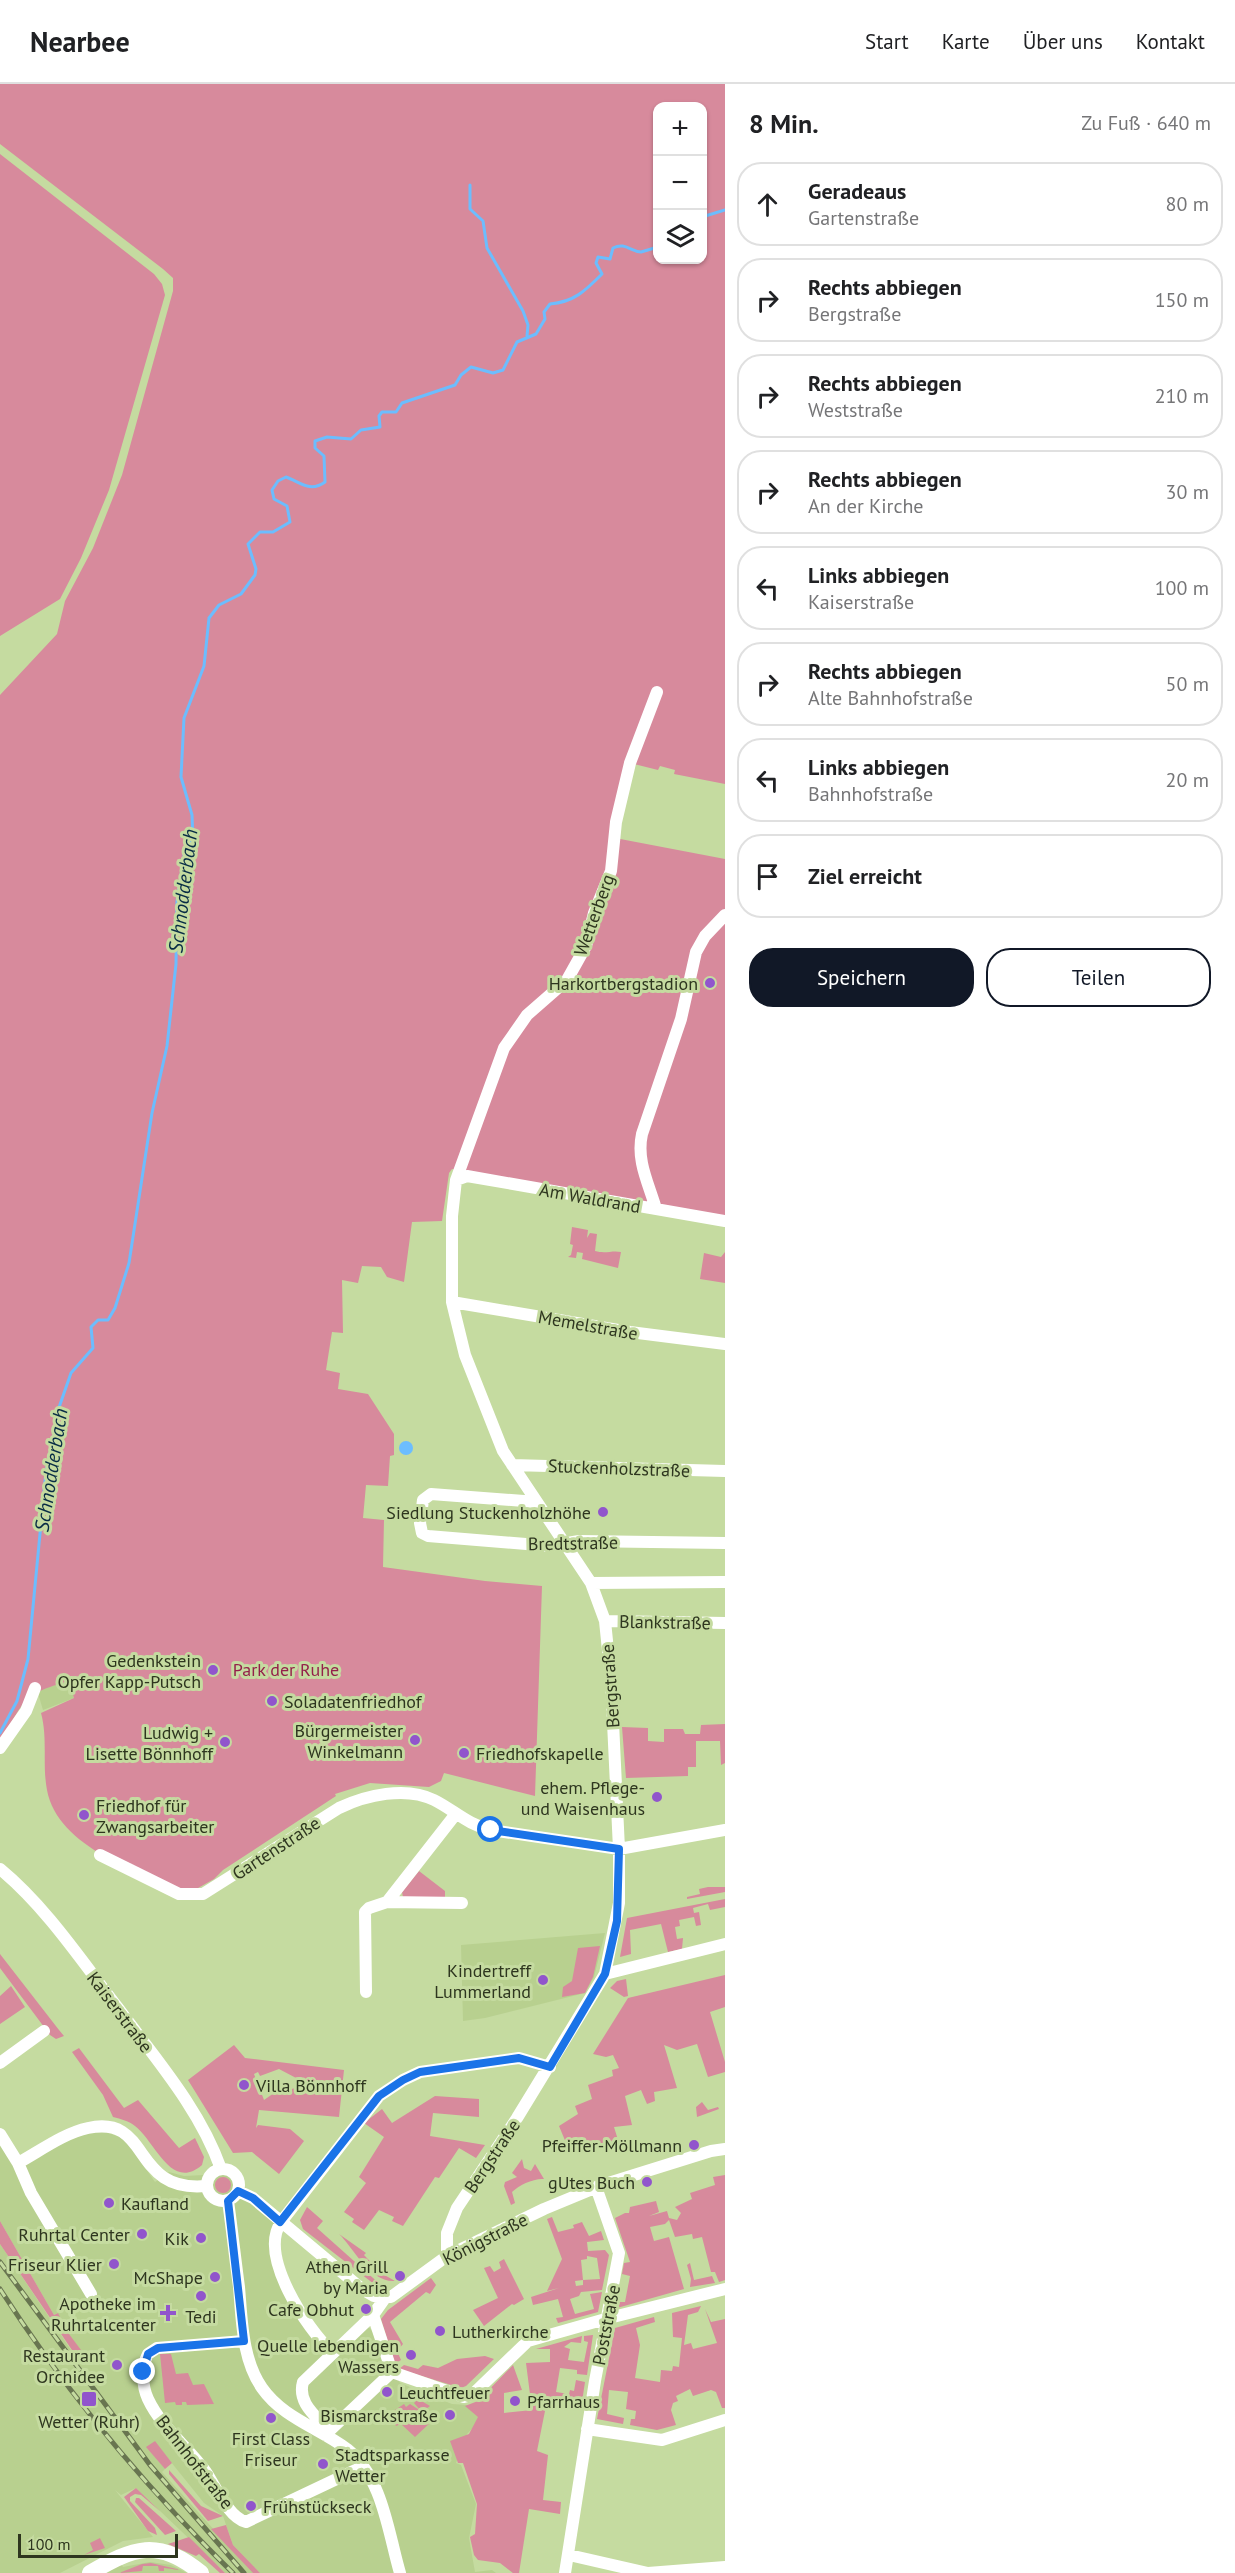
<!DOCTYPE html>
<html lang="de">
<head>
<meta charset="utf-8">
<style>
	body { margin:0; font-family:"PT Sans",sans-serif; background:#f2f2f2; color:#202124 }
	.controls { position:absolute; right:18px; top:18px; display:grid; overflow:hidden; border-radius:12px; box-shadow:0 2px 4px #0004 }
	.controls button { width:54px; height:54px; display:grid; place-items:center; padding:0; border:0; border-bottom:2px solid #e0e0e0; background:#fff; color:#202124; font:30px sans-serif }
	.scale { position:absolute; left:18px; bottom:15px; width:160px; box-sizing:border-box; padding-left:6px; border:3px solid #2e361f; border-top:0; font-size:16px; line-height:21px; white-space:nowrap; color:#2e361f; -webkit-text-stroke:4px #c5dba0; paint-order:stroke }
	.stop { position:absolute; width:18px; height:18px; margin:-14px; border:4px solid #1a73e8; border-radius:50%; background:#fff }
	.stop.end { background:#1a73e8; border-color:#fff; box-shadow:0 2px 6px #0008 }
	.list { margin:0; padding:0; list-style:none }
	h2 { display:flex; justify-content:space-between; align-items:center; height:78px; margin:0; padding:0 24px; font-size:26px }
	h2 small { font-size:20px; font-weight:400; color:#757577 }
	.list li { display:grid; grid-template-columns:39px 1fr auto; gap:18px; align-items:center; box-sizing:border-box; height:84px; margin:0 12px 12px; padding:0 12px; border:2px solid #e0e0e0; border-radius:24px }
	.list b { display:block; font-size:22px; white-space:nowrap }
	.list p { margin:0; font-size:20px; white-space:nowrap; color:#757577 }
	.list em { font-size:20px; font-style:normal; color:#757577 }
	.actions { display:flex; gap:12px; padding:18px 24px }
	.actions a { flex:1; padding:14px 0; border:2px solid #111827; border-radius:24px; text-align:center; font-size:21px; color:#111827 }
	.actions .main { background:#111827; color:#fff }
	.icon { flex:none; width:33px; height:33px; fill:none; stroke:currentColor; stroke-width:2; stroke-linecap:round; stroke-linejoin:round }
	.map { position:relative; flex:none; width:725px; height:2489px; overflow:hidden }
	header { display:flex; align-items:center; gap:36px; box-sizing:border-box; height:84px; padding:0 30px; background:#fff; border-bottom:2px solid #e0e0e0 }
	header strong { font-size:28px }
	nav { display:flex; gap:33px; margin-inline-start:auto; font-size:21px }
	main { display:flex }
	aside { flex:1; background:#fff }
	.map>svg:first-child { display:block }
</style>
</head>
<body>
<header>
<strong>Nearbee</strong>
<nav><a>Start</a><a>Karte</a><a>Über uns</a><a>Kontakt</a></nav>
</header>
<main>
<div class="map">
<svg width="725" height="2489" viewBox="0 0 725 2489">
	<rect width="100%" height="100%" fill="#c5dba0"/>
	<path fill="#b8d08f" d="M69,1597l5,17 -31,12 -6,-20z
		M605,1849l-11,44 -9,16 -100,25 -22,3 -2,-76z
		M106,2048l19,7 30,43 14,-10 15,4 20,-1 13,-17 4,10 7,2 9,7 1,14 43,31 -6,8 17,67 40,55 34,-28 12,14 22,45 52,21 16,1 16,11 -17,18 -11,29 5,2 15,39 -7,34 6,34 17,-2 4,3h-236l-27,-28 -10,-29 -19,-13 -50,-62v14l11,14 -3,3 91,101h-28l-89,-85 -15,7 -6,-5 38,47 -30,4 -63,32h-60v-329l75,112 5,-6 -20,-28 -2,-9 -4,2 -54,-94v-82l17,27 41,-22 30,-11z
		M117,2473l6,10 27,-5 21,3 16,8h-97z"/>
	<path fill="#d78a9c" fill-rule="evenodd" d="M0,0h725v700l-51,-10 1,-4 -15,-4 -2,4 -28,-7 -15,75 110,21v358l-273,-48 -3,4 -7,48 -30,1 -8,60 -17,-5 -6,-10 -19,-1 -4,17 -16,-3 1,53 -11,-1 -6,38 14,3 -2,16 30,5 26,40v21l-4,1 -2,30 -22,-1 -3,33 21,2 -1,47 102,14 57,5 -7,210 -91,-23 -3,8 -12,6 -59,-4 -35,11 1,2 -113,74 -9,9 -23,13c-48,-16 -134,-45 -144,-102 -5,-26 1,-51 -6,-77l33,-15 -5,-17c-50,14 -43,20 -69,60v-1046l57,-61 8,-33 28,-53 29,-73 51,-184v-13l-10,-9 -163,-125zM658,22h44v154h-44z
		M0,70l154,120 8,10 3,11 -56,195 -28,68 -21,41 -60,37z
		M572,1143l16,3 -1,8 3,-5 7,1 -2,17c11,3 17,-1 26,1l-3,16 -36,-9 1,-6 -6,-1 -1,6 -8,-1 3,-2 2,-10 -3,-1z
		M725,1168v31l-25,-4 4,-26 17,4z
		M725,1640v39l-4,2 -1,-24h-24v26h-8v9l-62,2 -4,-51 26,1v13l16,1v-13h19l2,5h15l1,-9z
		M419,1787l26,20v7l-42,-1 -1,-5z
		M708,1803h17v5l-38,7v-2l13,-3 -1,-5z
		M725,1815v8l-15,3 -2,-6 -15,4 1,5 5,-1 2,13 -5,1 -2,-9 -15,3 1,6 -5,1 2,12 6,-1 -1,11 -14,3 -7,-28 -31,6 1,24 -11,3 7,-39z
		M600,1862l-7,31 -8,16 -23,4 1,-10 9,-6 6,-33z
		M0,1870l59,76 5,6 -8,3 -6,-4 -50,-67z
		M725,1891v32l-15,5 15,50v10l-17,5 -11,-33 -20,6 -13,-5 13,43 -23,4 1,9 -8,3 -6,-14 -16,6 7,29 -18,2 4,13 -32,13 -4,-8 -13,5 -10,-24 19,-12 -3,-8 17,-7 -4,-14 25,-9 -1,-6 7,-2 -6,-13 -7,2 -13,-3 35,-56z
		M626,1895l2,17 -4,1 -14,-9 7,-7z
		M11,1902l14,21 -25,17v-28z
		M234,1961l11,13 99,12 -5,47 -80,-7 -3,18 2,-3 32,4 14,12 -25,33 -27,-22 -19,1 -45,-73zM279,1985l19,10 2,8 -26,6 -10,7 -10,-26 4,-2 2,4z
		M79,1964l45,60 14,-8 41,48 16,-10 9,19 -2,8c-31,27 -47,-24 -67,-39 -6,-5 -14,-7 -22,-9l-10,-22 -31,-43z
		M435,2012l44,3v18l-46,-4 -3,23 55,9 -9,13 -17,-10 -20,30 -4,-1 -32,49 -11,-5 2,-4 -15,-7 -15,20 -12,-8 2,-3 -10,-7 22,-29 -7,-6 25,-40 -20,-14 18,-14 10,14z
		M702,2018l6,8 10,-3 1,2 -22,8 -1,-10z
		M522,2075l2,9 7,3 4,-7 9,15c-10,-1 -25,6 -32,13l3,11 -4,2 -7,-19 1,-4 12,-5 -5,-4z
		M725,2091v105l-6,2 -4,-10h-4l-9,-35 -9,2 -1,-5 -17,3 -6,-17 -4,4 -15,3 4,14 15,-4 15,52 -67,19v-6h8l5,-26 -8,-2 2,-11 6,-1 -15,-44 10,-5h4l1,-6 26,-6 3,11 -10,4 18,-5 2,7 8,2 4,-7 -6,-6 17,-8 -2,-6 25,-8 -2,-8z
		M215 2101a8 8 0 1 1 16 0a8 8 0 1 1-16 0Z
		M307,2123l16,14 -6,7 65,58 -8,-2 -71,-55 -3,-9z
		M552,2133l6,15 16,-4 -1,-3 9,-3 7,14 12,-5 3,9 -17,2 1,9 17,-1 4,5 -7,35 -21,2 -2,4 -9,3 5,15 19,-5 -4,-15 12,-2 -4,20 -40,11 -2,-5 7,-1 -5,-18 -25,6 -2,-8 28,-9 -12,3 15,-32 -15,-40zM587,2172l10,2 3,21 -17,1v5l-7,1 -1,-5 8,-1 -2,-20 6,-1z
		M0,2137l54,94 4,-2 4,8 -2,1 21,28 -5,6 -76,-112z
		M339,2150l27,19 -2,2 17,18 14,8c-25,2 -42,-34 -56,-47z
		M504,2175l20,40 -10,6 -2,-1 -28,22 -11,-16 25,-12 -14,-30 6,-2 4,6 7,-4 -2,-6z
		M690,2179l4,17 18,-4 3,7 -25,4 1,-8 -4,-14z
		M431,2194l5,7 -6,9 -4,-2 -36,30 13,22 -6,7 4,9 -6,4 -14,-45 7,-9z
		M701,2222l-3,6 -10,3 -4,30 7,-2 2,6 24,-6 -12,-34 6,13 14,-3v89h-3l-6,-16 -5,-2 -18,6 -3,-7 -14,7 2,5 -5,2 -2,7 5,15 -19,5 -27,-5 1,-6h4l1,-8 -10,-2 2,-17 -19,-2 -2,24 17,4 -1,6 -26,-5 18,-91 39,-11 1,5 -19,6 4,17 -5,33 25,4 1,-12 11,1 1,-5 6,1 3,-29 -9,-1 -1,-24z
		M593,2251l-6,40 -10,-1v-4l-17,-2 -4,24 13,2 1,-4 4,1 2,-11 9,2 -3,20 -4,4 -31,-5 -10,50 11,4 -5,45 18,2 -1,12 -31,-5 -10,64h-6l-13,-10 -22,-3 -4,-5 -4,-18 5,-3 2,-30 -14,-41h-5l-8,-22 19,-7 9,-17 -13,-11 13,-5 35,-36 9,25 -18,3v20l28,-3 -6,-47 24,-1v-13h-14l46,-13 -1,7 -10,-1 -7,5 6,2 -2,11 16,2 4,-20 -4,-1v-5z
		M160,2270h11l5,20 12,-1 5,12 11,-1 10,20 -27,1 -1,-3h-4v3h-6l-1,-3 -10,1z
		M485,2272l9,3 -28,27 -5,2 -62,-19 5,-4 14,4 5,-4 15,3 19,-9z
		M418,2315l12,7 -7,5 9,10 -17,16 -14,-13 -5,2 -7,-12 15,-10 2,3 4,-3 11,7 -7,-8z
		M155,2357l17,22 -7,6 -19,-22z
		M169,2386l32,36 22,10 -15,5 -39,-47z
		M136,2404l25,24 -20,-17 -6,-1 -5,3v4l25,27 2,7 -9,-4 -24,-34z
		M136,2414h3l37,33 -11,4 -30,-33z
		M226,2441l7,20 27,28h-7l-42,-44z
		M189,2453l36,36h-5l-21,-19 -3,2 -28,-12z
		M100,2454l5,10 -21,7 9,-5 -3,-7z
		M151,2479l30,7 -17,-2v3h-5l-1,-5h-15l-1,5 -23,2 23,-9z"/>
	<path fill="#6cbdfe" d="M399 1364a7 7 0 1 1 14 0a7 7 0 1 1-14 0Z"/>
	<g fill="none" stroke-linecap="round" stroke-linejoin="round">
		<path stroke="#6cbdfe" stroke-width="3" d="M470,101v24l13,12 4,27 36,63 5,14 -1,11
			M702,133l23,-7
			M0,1649l17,-32 11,-42 18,-188 10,-44v-11l15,-43 22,-25 -2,-21 7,-7h10l7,-12 14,-45 23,-150 15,-67 9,-82 1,-63 8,-51 8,-10 -1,-25 -11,-38 3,-59 20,-52 5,-48 10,-13 22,-11 14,-19 1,-6 -8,-25 12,-12h13l17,-10 -3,-16 -13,-7 -2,-9 6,-9 8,-4c14,5 24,16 39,5l-1,-26 -9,-8v-7l12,-4 24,2 10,-9 19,-3 -1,-11 3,-4h14l6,-9 53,-18 6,-10 10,-8 22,6 10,-3 14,-28 19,-8 9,-15 -1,-7 6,-8c24,-2 35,-13 52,-30l-6,-11 2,-6 12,2 3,-11c12,-6 17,3 28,4l17,-5"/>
		<path stroke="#fff" stroke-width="12" d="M456,1096l11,-4 258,45
			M656,1125c-7,-25 -20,-48 -14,-75l39,-115 15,-67 9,-16 20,-21
			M452,1218l178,30 95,12
			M512,1381l213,6
			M537,1418l-106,-8 -8,6 -3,23 2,10 6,3 122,10 29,-5 146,2
			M591,1499l134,-1
			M605,1537l120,2
			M0,1664l26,-37 9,-23
			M100,1771l79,39h24l136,-86c27,-13 67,-22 95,-8 20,10 34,25 57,30l128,19 106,-19
			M0,1785c46,38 81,91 118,139 37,50 82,101 103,161
			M387,1818l75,1
			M605,1890l120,-30
			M366,1908l-1,-80 4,-4 18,-6 68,-87
			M0,1979l44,-32
			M0,2050l18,29 13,30 60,101
			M18,2079c22,-12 46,-30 70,-35 64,-14 42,65 118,58
			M207 2101a16 16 0 1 1 32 0a16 16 0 1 1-32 0Z
			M238,2107l15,7 109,91 12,7 17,1 56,-41 97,-47 58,-24 109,-34 14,-2
			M228,2117c4,28 7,57 11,86 3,34 3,72 23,101 21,30 57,40 85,61 36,29 41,83 53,124
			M447,2172v-23l10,-25 60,-90 88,-144 14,-71v-54l-8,-169 -6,-59 -14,-38 -88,-132 -38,-96 -13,-53v-86l4,-36 48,-132 23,-33 40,-35 19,-34 8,-33 17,-42 5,-49 14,-59 27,-71
			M373,2231l19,57 72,25 8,-2 56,-54 81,-23 116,-29
			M244,2257l-87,7 -9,6c-7,13 -6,32 0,45 13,28 40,48 58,73 10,15 22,45 40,50l116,-55
			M332,2268c-25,-23 -74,-96 -51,-130l98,-126 24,-16 17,-8 99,-14 31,9
			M587,2345l75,11 63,-20
			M328,2346c-12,-14 -31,-27 -25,-48l70,-67 12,-17
			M325,2351l67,-63
			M569,2471l79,18 77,-6
			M565,2489l30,-192 24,-128 -23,-66"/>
		<path stroke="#fff" stroke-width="16" d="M90,2489c43,-25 68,-36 111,0"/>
		<g stroke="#687550" stroke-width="5">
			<path id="rail" d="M0,2178l150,203 94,108
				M0,2205c67,104 144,197 233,284"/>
		</g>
		<use href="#rail" stroke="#c5dba0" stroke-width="3" stroke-dasharray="9" stroke-linecap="butt"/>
	</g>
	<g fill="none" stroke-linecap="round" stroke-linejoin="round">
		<path stroke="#1a73e8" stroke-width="8" d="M143,2288l5,-18 10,-6 86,-7 -16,-140 10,-10 15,7 27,24 99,-126 24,-16 17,-8 99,-14 31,9 55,-93 12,-53 2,-72 -128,-19"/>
	</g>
	<g fill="#9155cc" stroke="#c5dba0" stroke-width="2">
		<circle cx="710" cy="899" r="6"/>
		<circle cx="603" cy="1428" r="6"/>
		<circle cx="213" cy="1586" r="6"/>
		<circle cx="272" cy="1617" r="6"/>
		<circle cx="415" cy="1656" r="6"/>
		<circle cx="225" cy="1658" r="6"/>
		<circle cx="464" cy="1669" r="6"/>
		<circle cx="657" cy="1713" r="6"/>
		<circle cx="84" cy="1731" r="6"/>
		<circle cx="543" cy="1896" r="6"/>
		<circle cx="244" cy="2001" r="6"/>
		<circle cx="694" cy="2061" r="6"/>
		<circle cx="647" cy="2098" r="6"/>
		<circle cx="109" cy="2119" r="6"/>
		<circle cx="142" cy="2150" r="6"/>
		<circle cx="201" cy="2154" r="6"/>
		<circle cx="114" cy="2180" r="6"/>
		<circle cx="400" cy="2192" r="6"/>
		<circle cx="215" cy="2193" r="6"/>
		<circle cx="201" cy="2212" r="6"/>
		<circle cx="366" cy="2225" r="6"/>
		<path d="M165 2220h6v6h6v6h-6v6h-6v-6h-6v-6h6z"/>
		<circle cx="440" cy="2247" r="6"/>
		<circle cx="411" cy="2271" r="6"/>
		<circle cx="117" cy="2281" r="6"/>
		<circle cx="387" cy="2308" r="6"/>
		<rect x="81" y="2307" width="16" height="16" rx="3"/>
		<circle cx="515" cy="2317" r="6"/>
		<circle cx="450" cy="2331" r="6"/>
		<circle cx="271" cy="2334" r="6"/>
		<circle cx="323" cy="2380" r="6"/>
		<circle cx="251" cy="2422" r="6"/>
	</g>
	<g text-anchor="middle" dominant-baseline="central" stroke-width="6" stroke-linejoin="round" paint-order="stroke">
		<g font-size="18" fill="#2e361f" stroke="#c5dba0">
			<text transform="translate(594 831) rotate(-70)">Wetterberg</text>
			<text transform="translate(590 1114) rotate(10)">Am Waldrand</text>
			<text transform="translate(588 1241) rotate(10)">Memelstraße</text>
			<text transform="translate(619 1384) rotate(2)">Stuckenholzstraße</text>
			<text transform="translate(573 1459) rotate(-1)">Bredtstraße</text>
			<text transform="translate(665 1538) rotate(1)">Blankstraße</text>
			<text transform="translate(610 1602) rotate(-94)">Bergstraße</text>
			<text transform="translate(276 1764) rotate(-33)">Gartenstraße</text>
			<text transform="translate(120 1928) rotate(53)">Kaiserstraße</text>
			<text transform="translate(492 2072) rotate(-56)">Bergstraße</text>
			<text transform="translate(485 2155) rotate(-27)">Königstraße</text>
			<text transform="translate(606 2241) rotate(-79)">Poststraße</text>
			<text transform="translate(195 2378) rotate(52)">Bahnhofstraße</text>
		</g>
		<g font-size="18" fill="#2e361f" stroke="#c5dba0" text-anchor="end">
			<text x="698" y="899">Harkortbergstadion</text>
			<text x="591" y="1428">Siedlung Stuckenholzhöhe</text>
			<text x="201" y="1576">Gedenkstein<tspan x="201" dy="21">Opfer Kapp-Putsch</tspan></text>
			<text x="284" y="1617" text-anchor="start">Soladatenfriedhof</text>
			<text x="403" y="1646">Bürgermeister<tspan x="403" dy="21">Winkelmann</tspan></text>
			<text x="213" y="1648">Ludwig +<tspan x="213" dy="21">Lisette Bönnhoff</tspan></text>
			<text x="476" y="1669" text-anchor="start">Friedhofskapelle</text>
			<text x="645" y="1703">ehem. Pflege-<tspan x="645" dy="21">und Waisenhaus</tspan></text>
			<text x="96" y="1721" text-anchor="start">Friedhof für<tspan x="96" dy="21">Zwangsarbeiter</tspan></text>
			<text x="531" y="1886">Kindertreff<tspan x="531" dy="21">Lummerland</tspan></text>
			<text x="256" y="2001" text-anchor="start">Villa Bönnhoff</text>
			<text x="682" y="2061">Pfeiffer-Möllmann</text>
			<text x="635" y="2098">gUtes Buch</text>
			<text x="121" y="2119" text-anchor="start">Kaufland</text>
			<text x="130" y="2150">Ruhrtal Center</text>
			<text x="189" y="2154">Kik</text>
			<text x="102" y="2180">Friseur Klier</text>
			<text x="388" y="2182">Athen Grill<tspan x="388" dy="21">by Maria</tspan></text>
			<text x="203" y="2193">McShape</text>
			<text x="156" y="2219">Apotheke im<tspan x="156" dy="21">Ruhrtalcenter</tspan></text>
			<text x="354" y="2225">Cafe Obhut</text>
			<text x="201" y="2232" text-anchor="middle">Tedi</text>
			<text x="452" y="2247" text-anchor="start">Lutherkirche</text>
			<text x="399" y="2261">Quelle lebendigen<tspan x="399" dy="21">Wassers</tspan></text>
			<text x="105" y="2271">Restaurant<tspan x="105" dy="21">Orchidee</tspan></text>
			<text x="399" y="2308" text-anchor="start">Leuchtfeuer</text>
			<text x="527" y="2317" text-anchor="start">Pfarrhaus</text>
			<text x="438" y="2331">Bismarckstraße</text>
			<text x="89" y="2337" text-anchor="middle">Wetter (Ruhr)</text>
			<text x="271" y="2354" text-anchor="middle">First Class<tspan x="271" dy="21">Friseur</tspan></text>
			<text x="335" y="2370" text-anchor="start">Stadtsparkasse<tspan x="335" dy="21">Wetter</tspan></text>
			<text x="263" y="2422" text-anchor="start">Frühstückseck</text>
		</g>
		<g font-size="18" fill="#94214a" stroke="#c5dba0">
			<text x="286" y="1585">Park der Ruhe</text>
		</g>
		<g font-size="20" font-style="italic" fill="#082c45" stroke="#c5dba0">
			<text transform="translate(183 807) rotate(-83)">Schnodderbach</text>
			<text transform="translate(51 1386) rotate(-81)">Schnodderbach</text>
		</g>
	</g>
</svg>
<div class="controls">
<button>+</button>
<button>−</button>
<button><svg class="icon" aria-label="layers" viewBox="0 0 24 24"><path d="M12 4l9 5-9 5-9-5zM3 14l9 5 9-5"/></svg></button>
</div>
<div class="scale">100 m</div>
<div class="stop" style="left:491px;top:1746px"></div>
<div class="stop end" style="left:143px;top:2288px"></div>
</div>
<aside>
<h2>8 Min.<small>Zu Fuß · 640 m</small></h2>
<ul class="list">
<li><svg class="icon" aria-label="ahead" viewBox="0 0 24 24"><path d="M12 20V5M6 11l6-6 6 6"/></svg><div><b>Geradeaus</b><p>Gartenstraße</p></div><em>80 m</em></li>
<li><svg class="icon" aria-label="right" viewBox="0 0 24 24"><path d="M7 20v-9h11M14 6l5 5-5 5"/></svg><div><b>Rechts abbiegen</b><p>Bergstraße</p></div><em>150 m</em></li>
<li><svg class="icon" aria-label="right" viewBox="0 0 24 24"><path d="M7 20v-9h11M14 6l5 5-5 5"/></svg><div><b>Rechts abbiegen</b><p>Weststraße</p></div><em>210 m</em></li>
<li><svg class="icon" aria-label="right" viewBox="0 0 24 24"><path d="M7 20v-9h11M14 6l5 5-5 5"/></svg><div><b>Rechts abbiegen</b><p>An der Kirche</p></div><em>30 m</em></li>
<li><svg class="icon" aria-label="left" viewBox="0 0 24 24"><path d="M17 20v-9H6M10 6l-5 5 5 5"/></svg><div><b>Links abbiegen</b><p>Kaiserstraße</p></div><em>100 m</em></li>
<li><svg class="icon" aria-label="right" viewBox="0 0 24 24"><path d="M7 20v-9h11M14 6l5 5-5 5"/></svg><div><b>Rechts abbiegen</b><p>Alte Bahnhofstraße</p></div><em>50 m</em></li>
<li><svg class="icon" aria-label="left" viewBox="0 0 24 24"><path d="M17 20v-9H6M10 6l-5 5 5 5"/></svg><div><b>Links abbiegen</b><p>Bahnhofstraße</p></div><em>20 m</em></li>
<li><svg class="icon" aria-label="arrive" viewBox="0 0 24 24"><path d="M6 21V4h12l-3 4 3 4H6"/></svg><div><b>Ziel erreicht</b></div></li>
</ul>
<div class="actions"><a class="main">Speichern</a><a>Teilen</a></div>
</aside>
</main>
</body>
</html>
